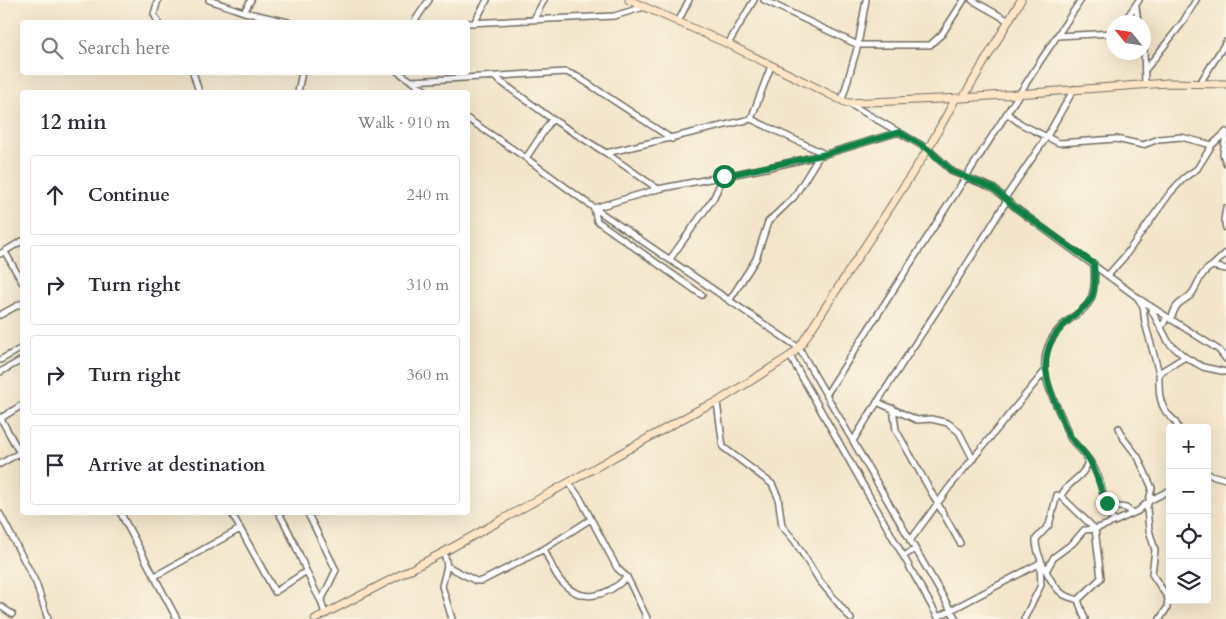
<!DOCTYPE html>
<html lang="en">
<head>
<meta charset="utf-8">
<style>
	body { margin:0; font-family:Cardo,serif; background:#f2f2f3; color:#2b2b33 }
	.controls { position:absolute; right:15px; bottom:15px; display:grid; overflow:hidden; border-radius:5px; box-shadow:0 5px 20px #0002 }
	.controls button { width:45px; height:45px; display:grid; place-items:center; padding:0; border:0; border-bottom:1px solid #e1e1e2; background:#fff; color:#2b2b33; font:25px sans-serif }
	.compass { position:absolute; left:1106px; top:15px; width:45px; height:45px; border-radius:50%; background:#fff; box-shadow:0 5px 20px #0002; rotate:300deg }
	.stop { position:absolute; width:15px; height:15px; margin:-11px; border:4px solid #0b8043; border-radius:50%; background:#fff }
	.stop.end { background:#0b8043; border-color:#fff; box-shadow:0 1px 5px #0008 }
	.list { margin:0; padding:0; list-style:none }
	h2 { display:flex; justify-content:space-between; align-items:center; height:65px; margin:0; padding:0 20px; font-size:21px }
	h2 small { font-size:16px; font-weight:400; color:#7c7c81 }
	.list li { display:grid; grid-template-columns:32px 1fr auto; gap:15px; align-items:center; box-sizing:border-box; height:80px; margin:0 10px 10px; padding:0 10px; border:1px solid #e1e1e2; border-radius:5px }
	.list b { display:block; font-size:19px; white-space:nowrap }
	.list em { font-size:16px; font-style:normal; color:#7c7c81 }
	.icon { flex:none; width:28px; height:28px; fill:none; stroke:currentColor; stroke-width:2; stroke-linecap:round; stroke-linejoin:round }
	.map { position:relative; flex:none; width:1226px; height:619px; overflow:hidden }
	.search { position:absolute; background:#fff; box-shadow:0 5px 20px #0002; left:20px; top:20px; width:450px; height:55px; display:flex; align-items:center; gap:12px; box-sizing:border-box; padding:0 18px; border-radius:5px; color:#7c7c81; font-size:19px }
	.panel { position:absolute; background:#fff; box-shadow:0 5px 20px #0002; left:20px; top:90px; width:450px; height:425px; border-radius:5px }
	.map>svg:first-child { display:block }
</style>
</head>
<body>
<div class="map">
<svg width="1226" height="619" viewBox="0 0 1226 619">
	<rect width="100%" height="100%" fill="#fcf5e5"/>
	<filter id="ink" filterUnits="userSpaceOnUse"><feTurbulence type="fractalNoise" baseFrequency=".02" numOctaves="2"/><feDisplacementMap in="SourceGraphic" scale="10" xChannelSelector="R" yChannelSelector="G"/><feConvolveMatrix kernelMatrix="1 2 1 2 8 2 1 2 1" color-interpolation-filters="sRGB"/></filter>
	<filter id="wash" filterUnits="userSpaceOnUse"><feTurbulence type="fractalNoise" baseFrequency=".0096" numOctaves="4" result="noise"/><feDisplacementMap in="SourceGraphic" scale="20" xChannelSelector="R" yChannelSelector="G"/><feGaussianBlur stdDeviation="1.12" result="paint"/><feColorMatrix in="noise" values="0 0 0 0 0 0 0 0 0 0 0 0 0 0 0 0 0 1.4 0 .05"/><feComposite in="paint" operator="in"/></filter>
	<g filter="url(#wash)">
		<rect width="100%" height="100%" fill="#f3e5ca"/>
	</g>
	<g filter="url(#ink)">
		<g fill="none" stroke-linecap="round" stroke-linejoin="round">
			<g stroke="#716c63" stroke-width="8">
				<path id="street" d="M158,0l-4,14 4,8
					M209,0l35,12 44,10
					M764,0l94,45 8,-45
					M972,0l37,21
					M1136,7l2,15
					M244,12l7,-12
					M534,19l10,-19
					M414,22l15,-22
					M678,22l11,-22
					M1124,22l15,-22
					M468,23l146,-7 30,-9
					M474,23l13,-23
					M1057,36l57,-3
					M728,44l26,-44
					M1144,49l1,36
					M771,66l-20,53 74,35
					M1146,69l37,-47 13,-22
					M193,72l6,20
					M398,72l30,20
					M493,76l59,43 54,34
					M411,81l155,-9 12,5 94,62
					M1200,83l26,-41
					M298,92l4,-20
					M414,92l4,-6
					M842,100l16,-55h72l12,-11 22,-34
					M848,103l80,46 25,23 40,16 24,21 120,88 6,9 2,17 14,50 26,-16
					M1008,114l13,10 38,19 57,-4 27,6 16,-6 22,-2 31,8
					M468,119l58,39 68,50 64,-19 108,-21 60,-14 73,-22
					M1226,135l-3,19 3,9
					M526,158l26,-39
					M658,189l-52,-36 145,-34
					M1005,198l41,-60 28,-49
					M594,208l205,140 157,271
					M594,208l3,13 105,74
					M1226,208l-2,12 2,8
					M5,252l17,30
					M0,254l22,-13
					M670,259l43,-60 11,-23
					M1212,266l14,-13
					M1109,274l16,-18 45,-63 14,-15 13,-9 15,-24 14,-13
					M1141,300l78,50 7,9
					M729,301l27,-42 12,-37 26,-25 26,-42
					M1151,309l10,19
					M0,315l22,-12
					M1167,317l-6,11 8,15 16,14 18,10 23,5
					M1171,320c6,-23 14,-16 22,-28 6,-10 8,-20 19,-26l14,3
					M790,356l149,263
					M0,360l22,-12
					M0,372l22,-12
					M1159,373c0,14 -1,27 7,39 5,6 10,8 12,16
					M826,395l215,-335 40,-60
					M717,402l6,45 49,37 6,13 4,29 12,14 25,40 32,39
					M877,402l40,18 14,-1 17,4 11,9 14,27
					M893,408l3,22 64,113
					M0,417l22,40
					M1,418l21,-13
					M1119,428l5,11 14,18 14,31 -5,20 2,22 6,20 -3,24 16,24 -1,10 -7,11
					M853,441c50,-82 105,-159 154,-241
					M0,464l21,-12
					M1207,474l19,5
					M569,483l11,15 37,70 10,9 20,41 -2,1
					M1057,495l-8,30 -13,14c-1,14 16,48 27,55 4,3 10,4 15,6l7,19
					M1107,505l19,3 7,5
					M120,512l57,107
					M231,512l44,80 30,-20
					M278,512c18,28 26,60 43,89
					M307,512l29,58 -15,31 4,13
					M0,514l36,69 12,36
					M591,519l-47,30c5,10 9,22 16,31 21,25 47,17 67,-3
					M1114,522l24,-11 11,-10 21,-11
					M910,541l41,-56 94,-114
					M444,552l3,14 -5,20 10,33
					M904,556l11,-7
					M447,566l29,15h6l62,-32
					M1046,571l8,-14 19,-14 11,-13 11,-1 19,-7c-4,-9 -9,-19 -11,-28 -2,-8 -3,-15 -7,-22 -6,-14 -16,-22 -25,-33 -4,-6 -6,-14 -9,-21 -11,-24 -25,-50 -12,-76 21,-38 49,-20 44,-78
					M155,576l85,-47
					M1078,600l23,-22 -6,-49 -34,-33c7,-16 25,-18 27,-37
					M0,606l12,8
					M938,617l102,-54
					M1024,619l17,-34 -1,-21"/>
			</g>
			<g stroke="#716c63" stroke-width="9">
				<path id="secondary" d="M629,0l99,44 119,59 116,-5 58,-98
					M963,98l204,-15 59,1
					M315,619l129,-67 258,-144 15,-6 73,-46 9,-8 129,-199 28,-51"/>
			</g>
			<use href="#street" stroke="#fff" stroke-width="5"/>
			<use href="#secondary" stroke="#fde5c5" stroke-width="7"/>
		</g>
	</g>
	<g fill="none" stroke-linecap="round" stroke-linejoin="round" filter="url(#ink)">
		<path stroke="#0b8043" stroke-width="6" d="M724,176l102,-22 73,-22 29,17 25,23 40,16 24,21 77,55c4,46 -9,37 -34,65 -24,26 -13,57 0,85 3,8 6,17 11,24 6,8 14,14 19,23 8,14 10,29 17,42"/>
	</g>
</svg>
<div class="controls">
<button>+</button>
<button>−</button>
<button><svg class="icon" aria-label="locate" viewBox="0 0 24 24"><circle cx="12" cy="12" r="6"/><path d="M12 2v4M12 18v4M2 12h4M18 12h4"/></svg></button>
<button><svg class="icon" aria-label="layers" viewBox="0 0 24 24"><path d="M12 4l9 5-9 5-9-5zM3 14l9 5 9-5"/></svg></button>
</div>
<svg class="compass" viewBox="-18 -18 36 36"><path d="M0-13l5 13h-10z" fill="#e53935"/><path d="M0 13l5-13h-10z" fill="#7c7c81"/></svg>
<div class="stop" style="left:724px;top:176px"></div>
<div class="stop end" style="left:1107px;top:503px"></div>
<div class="search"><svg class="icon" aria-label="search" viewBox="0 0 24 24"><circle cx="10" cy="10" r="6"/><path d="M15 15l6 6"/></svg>Search here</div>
<section class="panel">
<h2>12 min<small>Walk · 910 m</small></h2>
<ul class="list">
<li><svg class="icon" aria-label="ahead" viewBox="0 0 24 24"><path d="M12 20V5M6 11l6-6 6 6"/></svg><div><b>Continue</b></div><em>240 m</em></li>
<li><svg class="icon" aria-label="right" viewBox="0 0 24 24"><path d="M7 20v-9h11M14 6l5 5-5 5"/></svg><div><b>Turn right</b></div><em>310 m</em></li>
<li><svg class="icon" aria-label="right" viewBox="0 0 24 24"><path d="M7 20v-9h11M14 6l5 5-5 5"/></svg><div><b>Turn right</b></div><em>360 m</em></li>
<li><svg class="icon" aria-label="arrive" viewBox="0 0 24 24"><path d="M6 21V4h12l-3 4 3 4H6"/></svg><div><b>Arrive at destination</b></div></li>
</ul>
</section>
</div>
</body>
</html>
